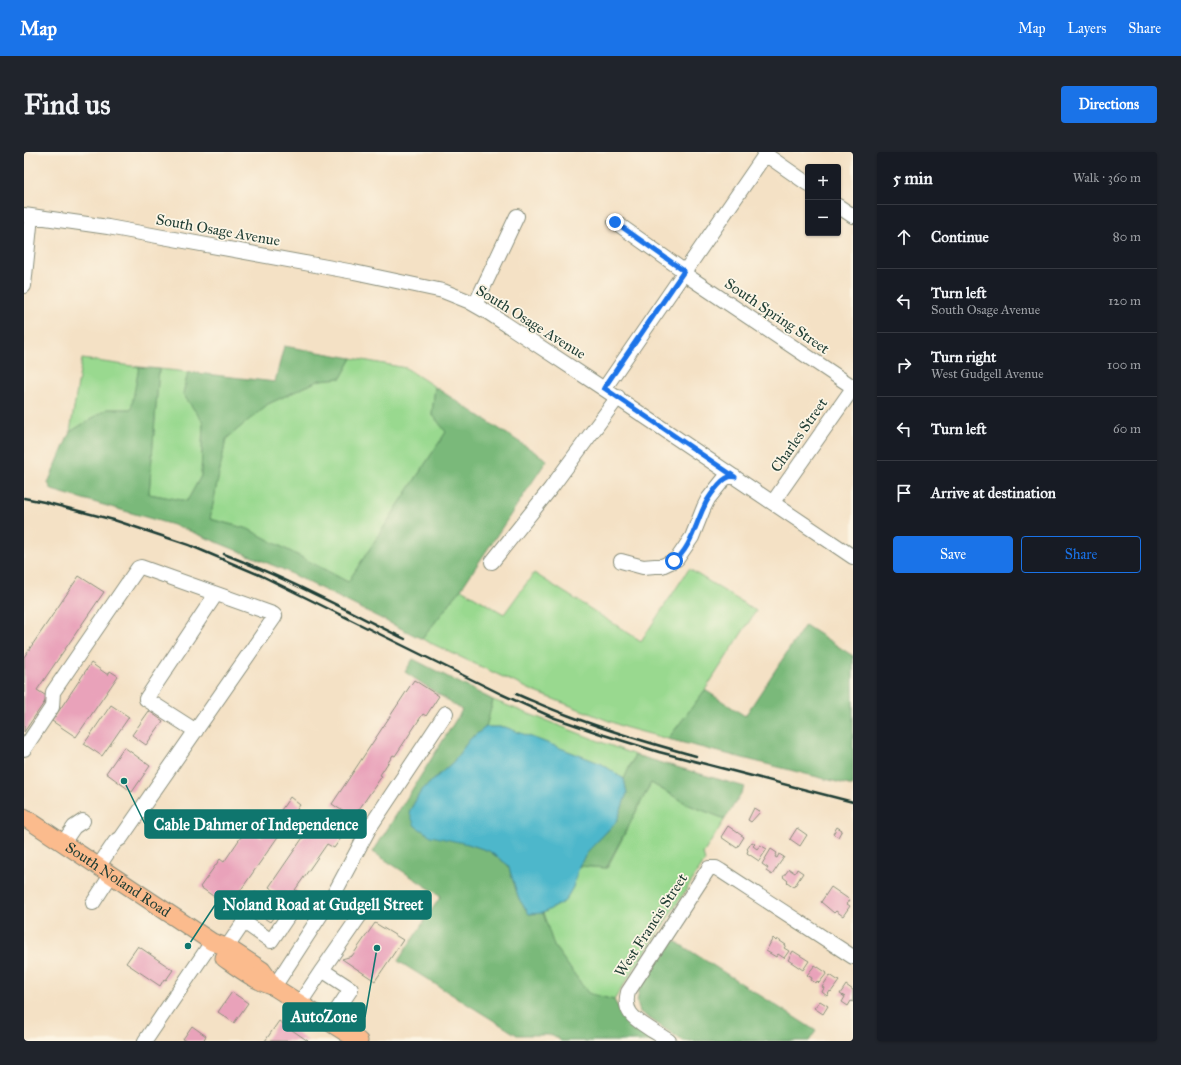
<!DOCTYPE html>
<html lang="en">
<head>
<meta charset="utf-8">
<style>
	body { margin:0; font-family:"IM FELL Great Primer",serif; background:#20242c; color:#f1f3f6 }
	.controls { position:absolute; right:12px; top:12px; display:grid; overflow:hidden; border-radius:4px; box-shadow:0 1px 3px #0004 }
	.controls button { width:36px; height:36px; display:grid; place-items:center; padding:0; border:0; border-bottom:1px solid #363941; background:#171b24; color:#f1f3f6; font:20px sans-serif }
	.stop { position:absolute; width:12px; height:12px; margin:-9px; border:3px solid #1a73e8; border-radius:50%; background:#fff }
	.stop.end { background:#1a73e8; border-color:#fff; box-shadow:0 1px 4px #0008 }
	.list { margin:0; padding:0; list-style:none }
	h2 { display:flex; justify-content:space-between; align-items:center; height:52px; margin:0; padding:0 16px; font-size:17px }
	h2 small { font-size:13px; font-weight:400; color:#9ea1a6 }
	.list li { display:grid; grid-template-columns:26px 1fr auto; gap:12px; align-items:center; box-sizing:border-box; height:64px; padding:0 16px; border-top:1px solid #363941 }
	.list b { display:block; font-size:15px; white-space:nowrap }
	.list p { margin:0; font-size:13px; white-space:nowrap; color:#9ea1a6 }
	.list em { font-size:13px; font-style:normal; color:#9ea1a6 }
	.actions { display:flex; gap:8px; padding:12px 16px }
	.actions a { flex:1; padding:9px 0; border:1px solid #1a73e8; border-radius:4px; text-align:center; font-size:14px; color:#1a73e8 }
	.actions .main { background:#1a73e8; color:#fff }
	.icon { flex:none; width:22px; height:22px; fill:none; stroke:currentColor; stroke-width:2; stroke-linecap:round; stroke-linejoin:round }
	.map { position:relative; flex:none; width:829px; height:889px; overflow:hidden; border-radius:4px }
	header { display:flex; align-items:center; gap:24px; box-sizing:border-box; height:56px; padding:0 20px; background:#1a73e8; color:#fff }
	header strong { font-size:19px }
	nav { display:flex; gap:22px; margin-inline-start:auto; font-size:14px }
	.intro { display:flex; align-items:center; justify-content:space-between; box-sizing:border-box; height:96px; padding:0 24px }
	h1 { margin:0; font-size:28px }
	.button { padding:10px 18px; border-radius:4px; background:#1a73e8; color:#fff; font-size:14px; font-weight:700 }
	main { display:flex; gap:24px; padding:0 24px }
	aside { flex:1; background:#171b24; border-radius:4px; box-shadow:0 1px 3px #0004 }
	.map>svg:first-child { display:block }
</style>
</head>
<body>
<header>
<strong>Map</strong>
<nav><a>Map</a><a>Layers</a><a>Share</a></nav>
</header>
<div class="intro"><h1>Find us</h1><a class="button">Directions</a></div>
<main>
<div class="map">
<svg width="829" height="889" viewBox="0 0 829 889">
	<rect width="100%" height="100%" fill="#fcf5e5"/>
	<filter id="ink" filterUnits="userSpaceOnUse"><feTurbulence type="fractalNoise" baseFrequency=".025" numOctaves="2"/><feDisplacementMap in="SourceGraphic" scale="8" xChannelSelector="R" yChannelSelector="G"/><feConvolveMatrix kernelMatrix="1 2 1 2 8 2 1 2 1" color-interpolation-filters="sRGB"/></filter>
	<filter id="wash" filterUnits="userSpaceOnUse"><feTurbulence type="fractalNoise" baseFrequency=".012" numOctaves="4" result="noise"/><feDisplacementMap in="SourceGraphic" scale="16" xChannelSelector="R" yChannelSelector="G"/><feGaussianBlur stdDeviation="0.9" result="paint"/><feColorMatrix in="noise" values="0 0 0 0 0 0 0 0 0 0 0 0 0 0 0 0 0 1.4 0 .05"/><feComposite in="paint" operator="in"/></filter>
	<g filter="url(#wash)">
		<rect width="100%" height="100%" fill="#f4e1c5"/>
		<path fill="#99d98f" stroke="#5c8b62" d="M328,206l54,10 29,19 -3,27 14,18 -98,150 -100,-53 -38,-10 16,-80 42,-35 52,-24 21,-2z
			M58,207l57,8 -7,42h-25l-37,23z
			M135,217l29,3 -5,22 20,28 -2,54 -14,25 -38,-7z
			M665,417l67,42 -51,79 -37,49 -44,-12 -91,-36 -111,-52 39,-50 43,25 30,-41 107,68z
			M469,548l142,55 -11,24 -22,-15 -97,-37h-19z
			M627,631l38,22 36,14 -22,35 2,7 -91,139 -26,-7 -34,-47 -11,-33 22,-12 8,-14 6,-21 28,2z"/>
		<path fill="#7ab97a" stroke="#4c7b57" d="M260,194l68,12 -11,20 -21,2 -52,24 -42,35 -16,80 38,10 100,53 98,-150 -14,-18 3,-27 112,73 -86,129 -39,50 -140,-70 -102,-42 -128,-37 -4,-7 22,-51 37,-23h24l8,-42 20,2 -10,125 38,7 14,-25 2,-54 -20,-28 5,-22 87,10z
			M781,473l48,31v130l-185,-47 37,-49 40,26z
			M389,507l80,41 -7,27 -16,12 -17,23 -32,29 -12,21 59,32 21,7 19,14 11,34 10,15 14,-1 11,33 34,47 26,7 10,17 32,24h-95l-8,-6h-36l-119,-74 43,-65 -68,-44 89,-142 -57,-38z
			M611,603l110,32 -20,32 -36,-14 -38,-22 -45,85 -27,-2 10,-16 28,-29 10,-28 -3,-14z
			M646,786l146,93 -7,10h-126l-43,-29 -3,-10 2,-12z"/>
		<path fill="#4db7cb" stroke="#367a80" d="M462,575h19l97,37 22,15 3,14 -10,28 -28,29 -10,16 -6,21 -8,14 -22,12 -14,1 -10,-15 -11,-34 -19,-14 -21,-7 -37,-8 -16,-10 -6,-14 12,-21 32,-29 17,-23z"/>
		<g id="blocks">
			<path fill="#e9a2ba" d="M55,424l25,16 -67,98 11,7 -24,35v-75z
				M67,511l17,12 2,-4 8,5 -42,61 -24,-16z
				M390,528l25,16 -13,20 -3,-2 -28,42 -2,-1 -13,20 2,1 -29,42 -21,-14z
				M87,553l18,12 -27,39 -18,-12z
				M125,559l14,10 -17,24 -14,-10z
				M100,595l26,19 -18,26 -26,-19z
				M266,645l10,8 -71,102 -29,-20 20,-28 4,3 23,-34 15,10z
				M730,656l6,4 -9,10 -3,-2z
				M291,668l26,18 -7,10 -7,-4 -32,46 8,5 -8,10 -26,-18z
				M704,674l16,11 -7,11 -16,-11z
				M813,675l5,3 -4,7 -5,-3z
				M773,676l10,7 -7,11 -10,-7z
				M728,690l3,2 -2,2 4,3 3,-4 7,4 -8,12 -12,-8 1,-3 -1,-1z
				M747,697l6,4 -2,4 2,1 2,-4 5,3 -12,18 -6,-4 2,-3 -6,-4z
				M765,717l6,4 2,-4 6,4 -9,14 -7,-5 1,-1 -5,-4z
				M807,735l19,13 -3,4 3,2 -7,10 -7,-5 -2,2 -13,-11z
				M231,740l25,16 -10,14 -24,-16z
				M351,771l28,17 -28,41 -33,-22 10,-3z
				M749,786l3,3 1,-2 9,6 -2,3 5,3 -5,7 -6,-4 -2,3 -10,-6z
				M114,794l35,24 -7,10 -2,-1 -4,7 -34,-23z
				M769,799l16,10 -6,9 -15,-10z
				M791,813l12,8 -8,10 -2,-2 -1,2 -5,-3 1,-2 -5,-3z
				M806,823l9,6 -8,11 -1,-1 -3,5 -5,-4 2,-4 -2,-1z
				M822,833l7,5v12l-2,-1 -3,5 -6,-4 3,-5 -5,-3z
				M208,840l16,11 -14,20 -16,-11z
				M796,849l8,5 -5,8 -9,-6z
				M255,869l29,20h-43z
				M168,874l14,10 -3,5h-16l-4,-2z"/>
		</g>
	</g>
	<g filter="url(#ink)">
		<use href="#blocks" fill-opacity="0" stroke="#8a8f7c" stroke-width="1"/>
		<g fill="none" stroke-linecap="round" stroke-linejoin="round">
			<g stroke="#8a8f7c" stroke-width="16">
				<path id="minor" d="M741,2l43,30
					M814,54l15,10
					M0,63l84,12 246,45 89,19 25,10 21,12 115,76 249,168
					M591,70l69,49
					M659,121l170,114
					M0,134l7,-70
					M451,153l42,-89
					M580,237l163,-237
					M749,350l80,-114
					M597,409l22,6 12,-1h7l15,-7 15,-22 12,-30 4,-8 16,-20 4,-2h7
					M468,410l59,-74 67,-91
					M172,579l-50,-32 70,-105
					M0,597l28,-42 1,-15 85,-124 3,-1 132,47 2,2 -1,2 -153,220 -6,4 -17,25
					M39,691l11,-16 9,-6
					M69,751l18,-28
					M203,795l17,-25 27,19 17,-25
					M298,818l41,-59
					M250,835l59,-91 37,-69 76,-114
					M276,851l22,-33 29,19 -22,33
					M121,889l67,-99
					M645,889c-7,-5 -15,-9 -22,-14 -14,-9 -24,-16 -19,-35l81,-124h7l5,3 132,86"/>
			</g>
			<g stroke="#8a8f7c" stroke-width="19">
				<g id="major">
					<path id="s1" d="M0,665l188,125 15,5 35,23 12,17"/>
					<path d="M200,806c17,12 30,22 50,29l85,54"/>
				</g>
			</g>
			<use href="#minor" stroke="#fff" stroke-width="14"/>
			<use href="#major" stroke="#fbbb8d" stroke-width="17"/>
			<path stroke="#1f3d34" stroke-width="2.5" d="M0,346l20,4 70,18 75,25 73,31 239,118 51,23 52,18 55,17 194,50
				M200,402c62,24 122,56 181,85
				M492,542c17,7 34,15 51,21 42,16 85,29 129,41"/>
		</g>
	</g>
	<g fill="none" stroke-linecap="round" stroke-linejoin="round" filter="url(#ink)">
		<path stroke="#1a73e8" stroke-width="5" d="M591,70l69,49 -80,117 131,89c-3,-1 -4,-1 -6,0 -8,2 -22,22 -25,30 -8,16 -14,43 -30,54"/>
	</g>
	<g text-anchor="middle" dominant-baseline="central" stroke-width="3.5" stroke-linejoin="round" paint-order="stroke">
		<g font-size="15" fill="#1f3d34" stroke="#fcf5e5">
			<text transform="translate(194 78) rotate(10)">South Osage Avenue</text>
			<text transform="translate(753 164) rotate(34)">South Spring Street</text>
			<text transform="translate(507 170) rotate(32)">South Osage Avenue</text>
			<text transform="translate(775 283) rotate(-55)">Charles Street</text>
			<text stroke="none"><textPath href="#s1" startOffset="113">South Noland Road</textPath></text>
			<text transform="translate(627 773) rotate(-57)">West Francis Street</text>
		</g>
	</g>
	<path fill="none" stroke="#0f766e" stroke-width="1.5" d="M100 629L121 672M164 794L191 753M353 796L341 865"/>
	<g fill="#0f766e" stroke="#fcf5e5" stroke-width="1.5">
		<circle cx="100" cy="629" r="4"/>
		<circle cx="164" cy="794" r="4"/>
		<circle cx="353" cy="796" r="4"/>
	</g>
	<g fill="#0f766e" stroke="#0f766e" stroke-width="1.5">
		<rect x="121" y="658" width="221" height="28" rx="4"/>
		<rect x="191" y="739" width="216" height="28" rx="4"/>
		<rect x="259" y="851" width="82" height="28" rx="4"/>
	</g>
	<g font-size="16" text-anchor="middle" font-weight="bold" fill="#fff">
		<text x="232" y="678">Cable Dahmer of Independence</text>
		<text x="299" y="758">Noland Road at Gudgell Street</text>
		<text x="300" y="870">AutoZone</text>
	</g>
</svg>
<div class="controls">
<button>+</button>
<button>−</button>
</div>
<div class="stop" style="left:650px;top:409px"></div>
<div class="stop end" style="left:591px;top:70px"></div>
</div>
<aside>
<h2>5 min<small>Walk · 360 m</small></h2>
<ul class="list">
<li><svg class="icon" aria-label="ahead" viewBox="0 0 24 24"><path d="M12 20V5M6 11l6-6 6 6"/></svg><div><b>Continue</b></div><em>80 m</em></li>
<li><svg class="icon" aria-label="left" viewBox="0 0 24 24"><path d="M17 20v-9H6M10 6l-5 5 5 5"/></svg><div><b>Turn left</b><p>South Osage Avenue</p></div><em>120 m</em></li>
<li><svg class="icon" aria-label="right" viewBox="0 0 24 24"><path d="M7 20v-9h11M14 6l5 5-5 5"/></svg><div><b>Turn right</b><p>West Gudgell Avenue</p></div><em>100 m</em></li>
<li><svg class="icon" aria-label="left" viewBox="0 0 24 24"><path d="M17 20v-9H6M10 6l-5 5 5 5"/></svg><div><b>Turn left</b></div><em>60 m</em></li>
<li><svg class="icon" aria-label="arrive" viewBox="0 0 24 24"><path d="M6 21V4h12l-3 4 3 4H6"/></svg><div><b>Arrive at destination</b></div></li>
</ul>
<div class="actions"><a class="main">Save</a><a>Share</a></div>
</aside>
</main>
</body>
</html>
